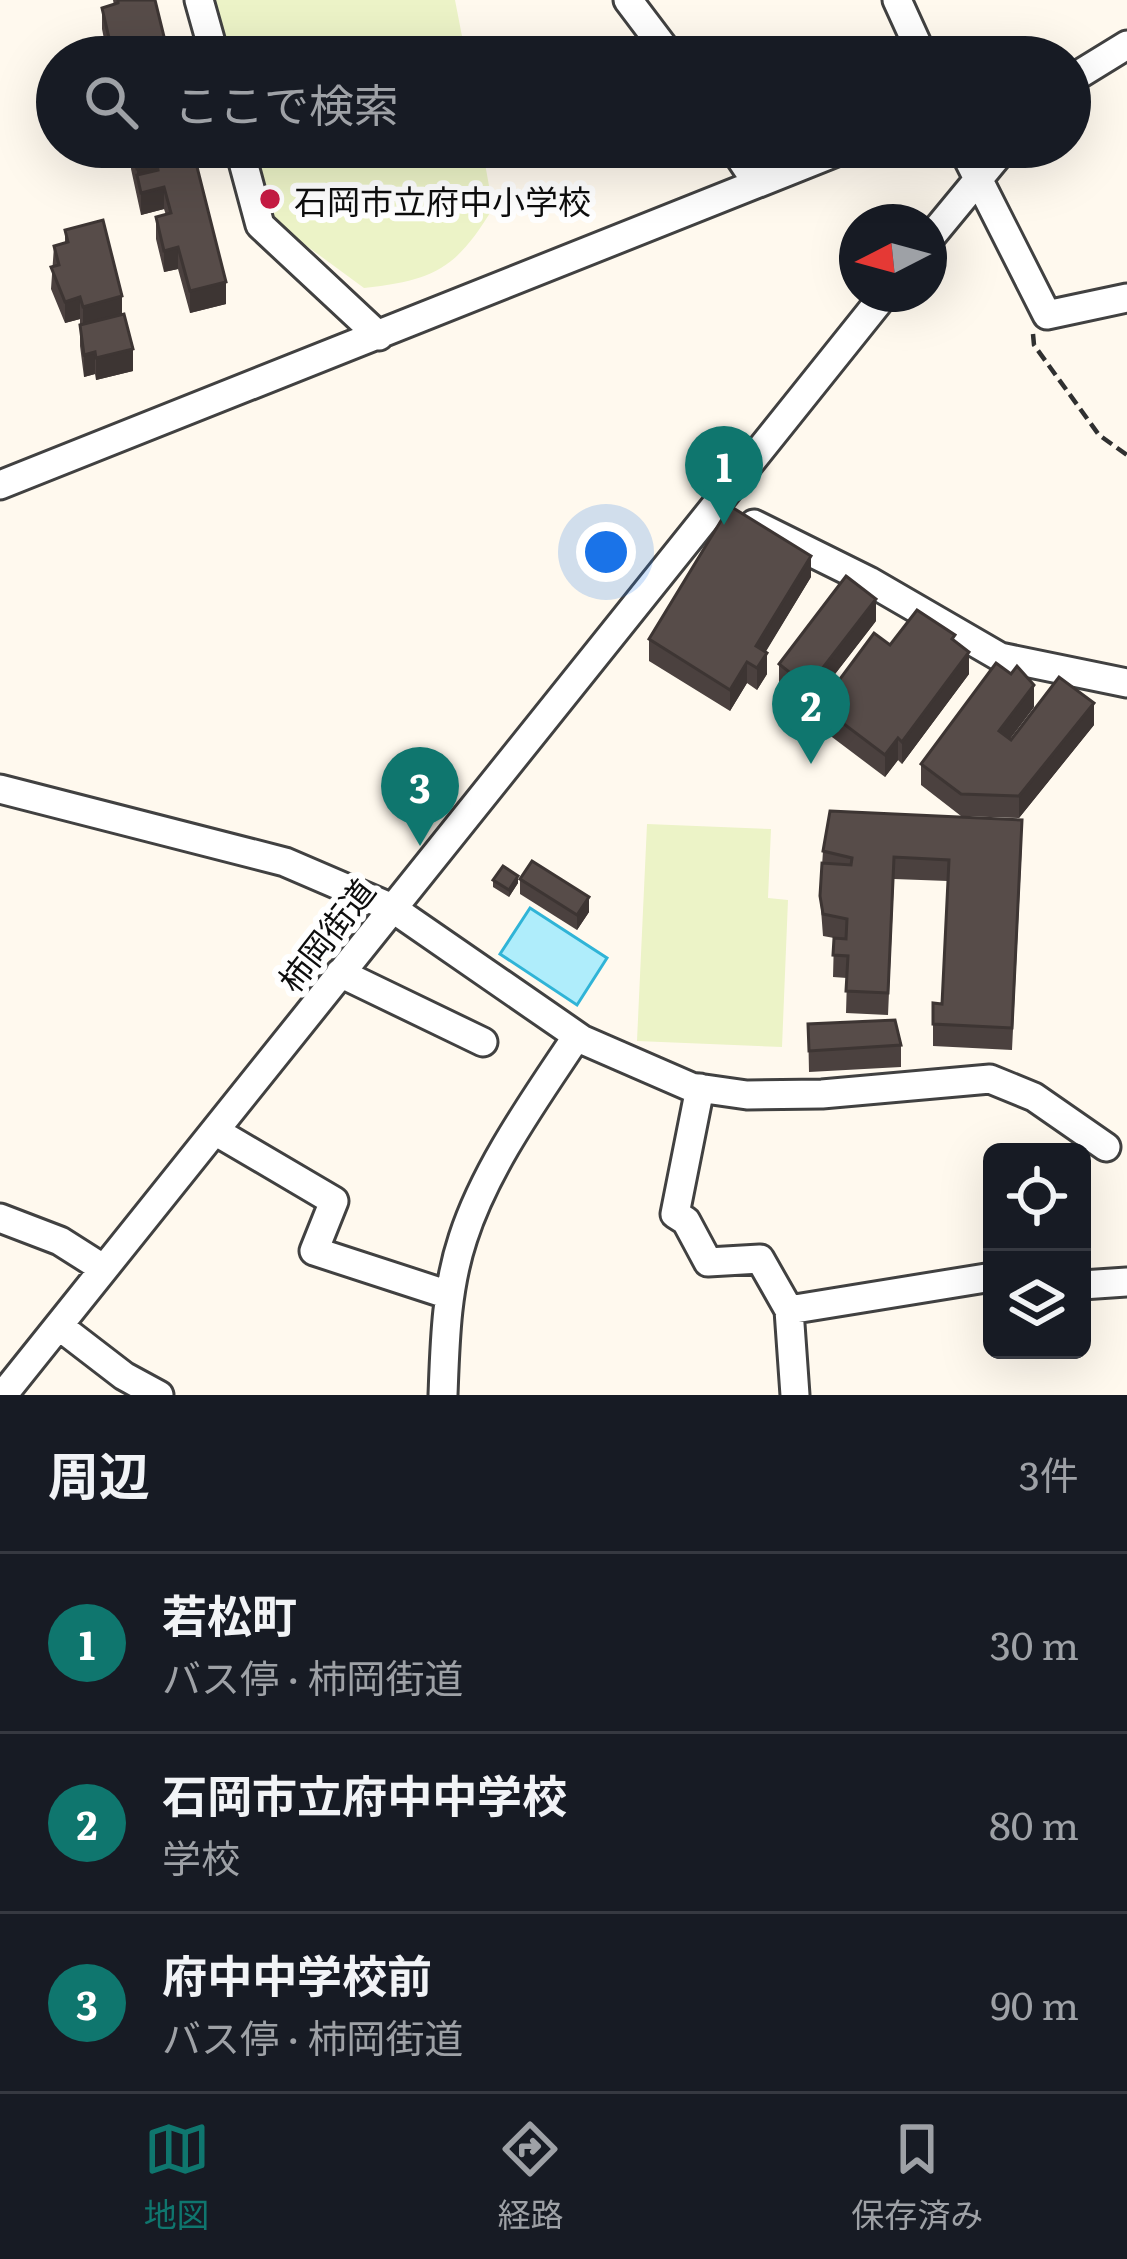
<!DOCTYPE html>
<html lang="ja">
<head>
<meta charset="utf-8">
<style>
	body { margin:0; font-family:Literata,"Noto Sans JP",serif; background:#20242c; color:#f1f3f6 }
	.controls { position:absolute; right:36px; bottom:36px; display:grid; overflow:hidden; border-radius:18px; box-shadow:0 12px 48px #0002 }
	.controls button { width:108px; height:108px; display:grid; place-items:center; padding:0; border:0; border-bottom:3px solid #363941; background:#171b24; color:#f1f3f6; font:60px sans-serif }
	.compass { position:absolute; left:839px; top:204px; width:108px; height:108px; border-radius:50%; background:#171b24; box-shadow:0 12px 48px #0002; rotate:264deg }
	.you { position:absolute; left:606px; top:552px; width:42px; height:42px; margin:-30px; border:9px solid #fff; border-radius:50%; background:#1a73e8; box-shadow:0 0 0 18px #1a73e833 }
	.badge { display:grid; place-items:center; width:78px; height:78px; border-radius:50%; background:#0f766e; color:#fff; font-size:39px; font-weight:700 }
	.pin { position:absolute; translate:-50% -99px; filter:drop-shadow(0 3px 6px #0008) }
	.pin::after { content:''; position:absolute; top:63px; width:42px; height:36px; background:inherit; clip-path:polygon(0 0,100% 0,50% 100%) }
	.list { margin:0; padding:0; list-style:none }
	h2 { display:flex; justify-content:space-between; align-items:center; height:156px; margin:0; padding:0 48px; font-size:51px }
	h2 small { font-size:39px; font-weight:400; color:#9ea1a6 }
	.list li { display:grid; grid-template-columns:78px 1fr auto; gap:36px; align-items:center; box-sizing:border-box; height:180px; padding:0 48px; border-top:3px solid #363941 }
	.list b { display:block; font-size:45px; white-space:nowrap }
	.list p { margin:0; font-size:39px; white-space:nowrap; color:#9ea1a6 }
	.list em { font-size:39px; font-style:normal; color:#9ea1a6 }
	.icon { flex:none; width:66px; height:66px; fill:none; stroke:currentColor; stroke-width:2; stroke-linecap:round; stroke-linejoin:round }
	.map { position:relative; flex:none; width:1127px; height:1395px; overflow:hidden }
	.search { position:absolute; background:#171b24; box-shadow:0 12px 48px #0002; left:36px; right:36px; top:36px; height:132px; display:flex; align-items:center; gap:30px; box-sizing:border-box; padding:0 42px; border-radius:66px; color:#9ea1a6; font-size:45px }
	.sheet { height:696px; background:#171b24 }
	nav { display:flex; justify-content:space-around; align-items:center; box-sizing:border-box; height:168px; border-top:3px solid #363941; background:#171b24; font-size:33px; color:#9ea1a6 }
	nav a { display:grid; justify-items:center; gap:6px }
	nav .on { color:#0f766e }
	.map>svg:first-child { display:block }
</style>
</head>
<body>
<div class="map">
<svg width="1127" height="1395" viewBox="0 0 1127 1395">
	<rect width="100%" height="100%" fill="#fff9ee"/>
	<path fill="#ecf3c7" d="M209,0h246l11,57h-242z
		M248,147h234l11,61c-37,61 -58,72 -129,80l-98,-72z
		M647,824l124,5 -3,69 20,2 -6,147 -145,-6z"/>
	<path fill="#afedfb" stroke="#30b4d7" stroke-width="3" d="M530,908l77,50 -30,47 -77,-51z"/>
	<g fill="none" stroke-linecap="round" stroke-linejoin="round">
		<g stroke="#414141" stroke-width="33">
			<path id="minor" d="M199,0l16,57
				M628,0l43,57
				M897,0l26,57
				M1070,80l57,-35
				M239,147l21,78 119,111
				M733,147l24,36
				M962,147l85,168 80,-17
				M929,239l76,-92
				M0,485l849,-338
				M754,524l115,57 131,76 127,26
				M0,789l285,73 107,46 191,132 108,47 56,8 75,-1 168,-15 44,18 72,50
				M340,973l143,69
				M700,1088l-25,126 11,7 22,41 52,-3 29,51 6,85
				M215,1131l119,70 -20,50 135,44
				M0,1218l60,23 44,28
				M1082,1285l45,-3
				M789,1310l203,-33
				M59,1326l65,50 35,19
				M3,1395l882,-1101
				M443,1395c2,-53 3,-106 20,-157 23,-71 73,-140 114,-202"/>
		</g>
		<path stroke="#303030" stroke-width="4.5" stroke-dasharray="12 6" stroke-linecap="butt" d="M1033,334l1,11 65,90 28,20"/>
		<use href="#minor" stroke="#fff" stroke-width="27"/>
	</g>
	<path fill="#4b413f" d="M113,0h42l14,57h-67v-18h2l-2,-10v-21l12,-3z
		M131,147h61l34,157 -36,9 -12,-44 -14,3 -8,-33v-22l10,-2 -2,-6 -23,6 -10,-46z
		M65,230l57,85 11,56 -37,9 -1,-6 -11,3 -4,-31v-27l-15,4 -14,-34 3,-43 11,-3z
		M811,577l-46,75 2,22 -10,16 -10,-7 -17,28 -81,-50v-22z
		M876,621l-68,88 -29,-24v-21z
		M955,642l14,32 -67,90 -4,-4 -13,17 -65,-49v-22l70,-61z
		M1034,707l-24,32 1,1 83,-15 -75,93 -58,-2 -40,-31v-21z
		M1022,842l-10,208 -79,-4v-43l9,1 6,-123 -54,-2 -6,136 -42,-2 1,-35 -14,-1 1,-39 -11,-2 -3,-40 3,-45z
		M520,879l69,33 -12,18 -57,-36z
		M493,880l25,3 -9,14 -16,-10z
		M808,1024l93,21v22l-92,5z"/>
	<path fill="#3d3533" d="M157,164v21l-20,-10v16v-22z
		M164,187v22l-23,6v-22z
		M178,247v22l-14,3v-21z
		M226,282v22l-36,9v-22z
		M122,296v22l-39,10v-21z
		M80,297v22l-15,4v-21z
		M133,349v22l-37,9v-22z
		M95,352v22l-11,3v-22z
		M811,556v21l-55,91v-22z
		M876,599v22l-68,88v-22z
		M969,652v22l-67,90v-22z
		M767,653v21l-10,16v-22z
		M747,662v21l-17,28v-21z
		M1034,685v22l-35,46v-22z
		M1094,703v22l-75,93v-22z
		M898,738v22l-13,17v-22z
		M518,876v7l-9,14v-7z
		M589,897v15l-12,18v-15z"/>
	<path fill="#574c49" stroke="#3d3533" stroke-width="3" d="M118,0h37l14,57h-39l-1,-4 -23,4 -4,-18 7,-1 -7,-30 16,-5z
		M131,147h61l34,135 -36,9 -12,-44 -14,4 -8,-34 15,-4 -7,-26 -23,6 -4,-18 21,-5 -1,-6 -20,5z
		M103,220l19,76 -39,11 -3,-10 -15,5 -14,-35 8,-2 -5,-19 14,-4 -3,-12z
		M124,314l9,35 -37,9 -1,-6 -11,3 -4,-30z
		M730,506l81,50 -55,90 11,7 -10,15 -10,-6 -17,28 -81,-51z
		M846,576l30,23 -68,88 -29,-23z
		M917,610l38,25 -3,4 17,13 -67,90 -4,-4 -13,17 -65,-49 54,-73 16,12z
		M996,663l15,11 6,-8 17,19 -35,46 12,9 48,-63 35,26 -75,93 -58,-2 -40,-30z
		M830,811l192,9 -10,208 -79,-4v-21l9,1 7,-144 -55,-3 -6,136 -42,-2 2,-35 -15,-1 1,-17 12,1 1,-20 -24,-5 -3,-18 2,-33 29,2 1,-7 -29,-7z
		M532,861l57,36 -12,18 -57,-36z
		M503,866l15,10 -9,14 -16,-10z
		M895,1020l6,25 -92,6 -1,-27z"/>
	<circle fill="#c81b44" stroke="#fff" stroke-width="4.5" cx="270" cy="199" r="12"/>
	<g text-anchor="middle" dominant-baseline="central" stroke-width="12" stroke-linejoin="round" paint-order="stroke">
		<g font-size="33" fill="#0e0e0e" stroke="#fff" text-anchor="start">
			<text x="294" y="199">石岡市立府中小学校</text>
		</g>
		<g font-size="33" fill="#0e0e0e" stroke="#fff">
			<text transform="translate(325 934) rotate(-52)">柿岡街道</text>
		</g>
	</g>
</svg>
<div class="controls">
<button><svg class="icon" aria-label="locate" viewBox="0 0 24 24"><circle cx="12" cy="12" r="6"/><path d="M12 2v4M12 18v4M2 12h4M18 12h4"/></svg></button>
<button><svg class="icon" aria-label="layers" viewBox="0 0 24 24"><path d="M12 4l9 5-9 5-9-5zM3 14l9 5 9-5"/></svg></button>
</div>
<svg class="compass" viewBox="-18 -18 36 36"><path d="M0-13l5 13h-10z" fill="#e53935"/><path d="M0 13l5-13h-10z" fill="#9ea1a6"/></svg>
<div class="you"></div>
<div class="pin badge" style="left:724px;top:525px">1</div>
<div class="pin badge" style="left:811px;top:764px">2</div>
<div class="pin badge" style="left:420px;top:846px">3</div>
<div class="search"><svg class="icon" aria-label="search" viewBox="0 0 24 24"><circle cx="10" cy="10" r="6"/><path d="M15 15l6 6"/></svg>ここで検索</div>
</div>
<section class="sheet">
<h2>周辺<small>3件</small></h2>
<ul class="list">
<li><span class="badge">1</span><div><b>若松町</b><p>バス停 · 柿岡街道</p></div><em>30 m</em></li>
<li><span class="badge">2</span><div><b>石岡市立府中中学校</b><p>学校</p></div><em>80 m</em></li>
<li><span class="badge">3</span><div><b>府中中学校前</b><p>バス停 · 柿岡街道</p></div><em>90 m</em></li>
</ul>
</section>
<nav>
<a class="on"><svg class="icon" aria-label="map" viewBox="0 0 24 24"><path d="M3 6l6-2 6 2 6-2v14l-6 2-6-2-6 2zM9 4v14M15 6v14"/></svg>地図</a>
<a><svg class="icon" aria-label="directions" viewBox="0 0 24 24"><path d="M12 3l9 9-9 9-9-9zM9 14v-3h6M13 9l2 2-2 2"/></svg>経路</a>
<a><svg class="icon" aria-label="saved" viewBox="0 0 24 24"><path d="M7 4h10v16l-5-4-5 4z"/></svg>保存済み</a>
</nav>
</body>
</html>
